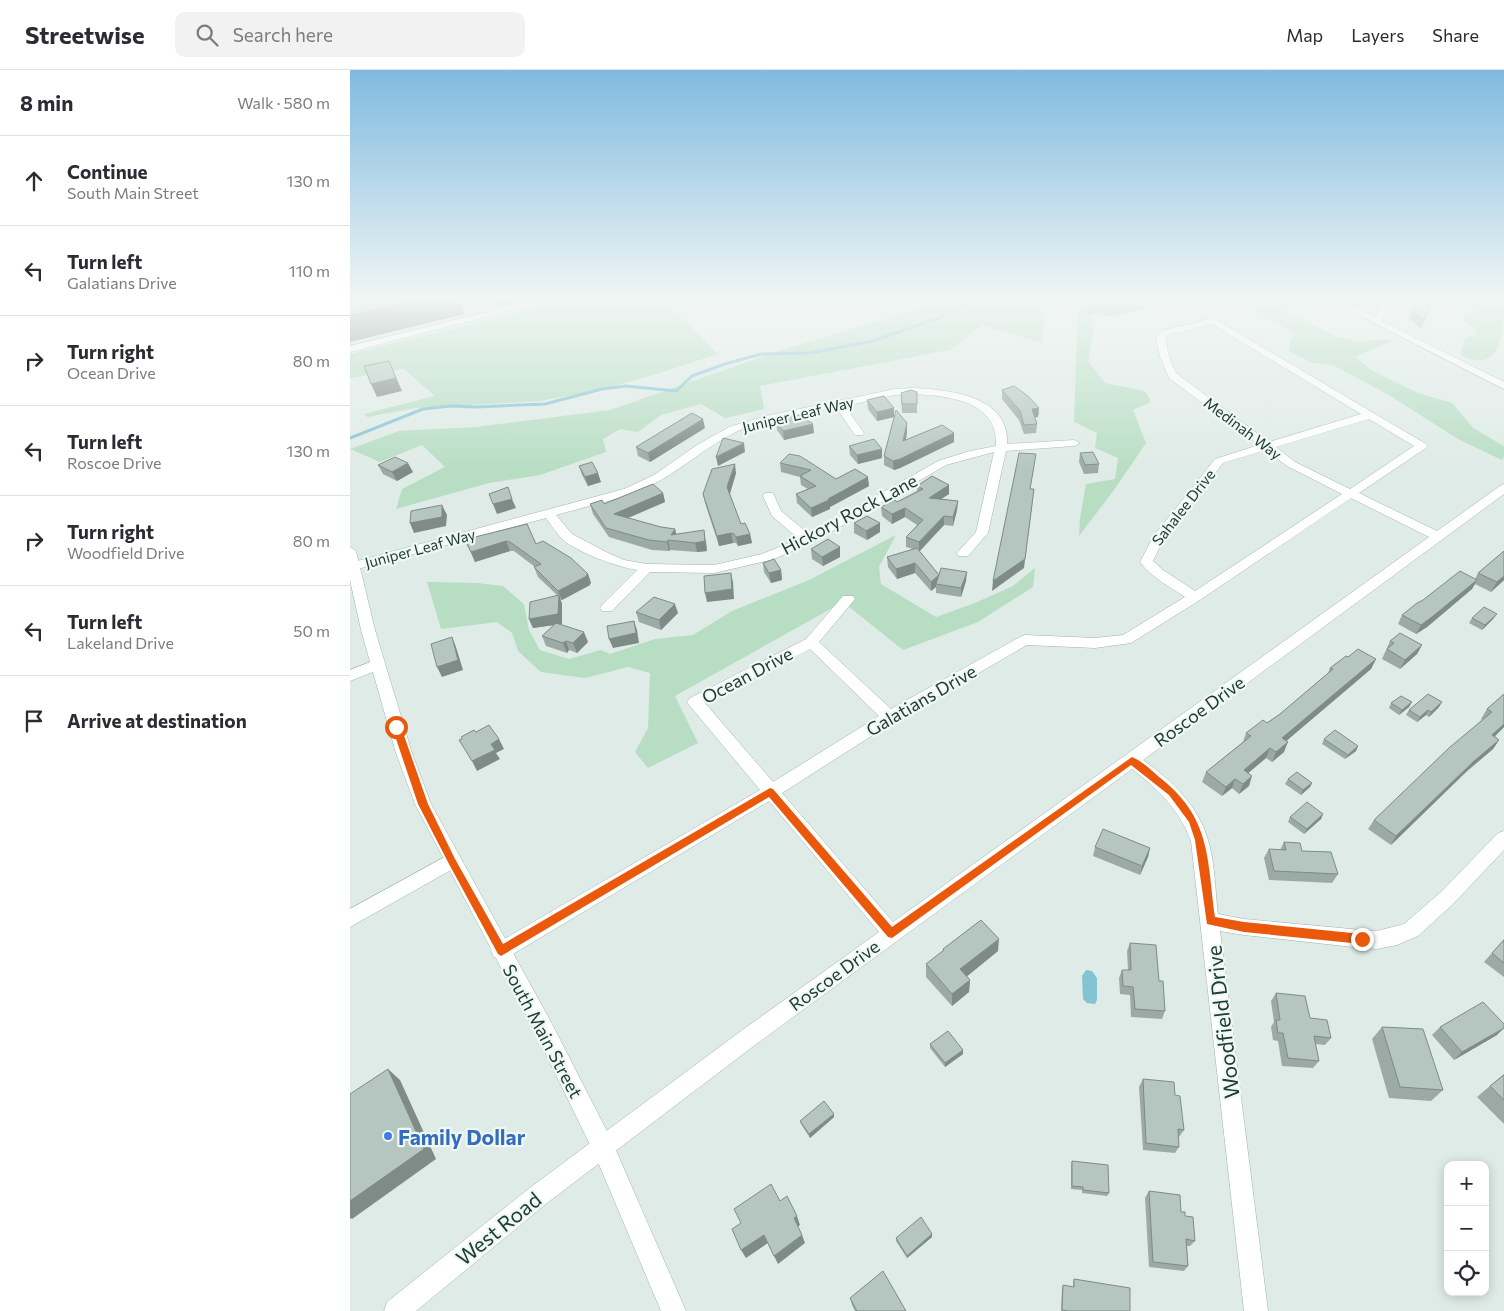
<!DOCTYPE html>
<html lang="en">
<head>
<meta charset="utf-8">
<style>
	body { margin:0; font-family:Commissioner,sans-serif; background:#f2f2f3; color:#2b2b33 }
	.controls { position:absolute; right:15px; bottom:15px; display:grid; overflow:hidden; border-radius:10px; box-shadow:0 2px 12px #0003 }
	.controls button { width:45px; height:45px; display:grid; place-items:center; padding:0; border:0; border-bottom:1px solid #e1e1e2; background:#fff; color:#2b2b33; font:25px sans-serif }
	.stop { position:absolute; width:15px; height:15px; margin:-11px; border:4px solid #ea580c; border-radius:50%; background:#fff }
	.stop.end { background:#ea580c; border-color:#fff; box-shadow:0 1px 5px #0008 }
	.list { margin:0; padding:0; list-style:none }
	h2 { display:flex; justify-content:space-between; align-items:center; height:65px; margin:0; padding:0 20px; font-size:21px }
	h2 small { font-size:16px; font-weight:400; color:#7c7c81 }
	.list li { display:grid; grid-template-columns:32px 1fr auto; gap:15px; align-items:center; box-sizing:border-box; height:90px; padding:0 20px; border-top:1px solid #e1e1e2 }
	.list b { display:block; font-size:19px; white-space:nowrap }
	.list p { margin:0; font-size:16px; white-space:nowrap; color:#7c7c81 }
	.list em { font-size:16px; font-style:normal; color:#7c7c81 }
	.icon { flex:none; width:28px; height:28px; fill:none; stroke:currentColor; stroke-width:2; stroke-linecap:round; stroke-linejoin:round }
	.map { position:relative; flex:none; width:1154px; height:1241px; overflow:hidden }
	header { display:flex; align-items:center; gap:30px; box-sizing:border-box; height:70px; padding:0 25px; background:#fff; border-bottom:1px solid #e1e1e2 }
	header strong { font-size:24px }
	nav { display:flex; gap:28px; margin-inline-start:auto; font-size:18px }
	.search { width:350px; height:45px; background:#f2f2f3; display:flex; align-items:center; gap:12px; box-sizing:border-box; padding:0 18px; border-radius:10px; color:#7c7c81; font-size:19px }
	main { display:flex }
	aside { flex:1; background:#fff }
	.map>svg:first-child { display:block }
</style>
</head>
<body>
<header>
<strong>Streetwise</strong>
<div class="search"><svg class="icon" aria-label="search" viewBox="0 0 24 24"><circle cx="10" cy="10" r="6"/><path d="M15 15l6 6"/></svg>Search here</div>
<nav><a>Map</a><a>Layers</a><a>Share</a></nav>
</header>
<main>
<aside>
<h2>8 min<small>Walk · 580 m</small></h2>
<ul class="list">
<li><svg class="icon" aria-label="ahead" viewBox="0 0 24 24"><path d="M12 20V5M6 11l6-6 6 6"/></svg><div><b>Continue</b><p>South Main Street</p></div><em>130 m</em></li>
<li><svg class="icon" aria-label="left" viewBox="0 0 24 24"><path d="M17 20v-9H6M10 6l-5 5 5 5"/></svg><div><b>Turn left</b><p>Galatians Drive</p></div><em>110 m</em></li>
<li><svg class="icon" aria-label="right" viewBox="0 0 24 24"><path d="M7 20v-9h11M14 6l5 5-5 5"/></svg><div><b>Turn right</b><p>Ocean Drive</p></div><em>80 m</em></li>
<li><svg class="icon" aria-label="left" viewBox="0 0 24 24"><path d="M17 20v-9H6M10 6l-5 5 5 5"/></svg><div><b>Turn left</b><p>Roscoe Drive</p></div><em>130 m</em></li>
<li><svg class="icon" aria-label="right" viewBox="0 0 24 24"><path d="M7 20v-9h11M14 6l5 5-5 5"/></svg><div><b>Turn right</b><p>Woodfield Drive</p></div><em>80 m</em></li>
<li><svg class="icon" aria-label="left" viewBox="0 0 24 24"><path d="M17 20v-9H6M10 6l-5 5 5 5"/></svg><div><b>Turn left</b><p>Lakeland Drive</p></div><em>50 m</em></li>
<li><svg class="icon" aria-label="arrive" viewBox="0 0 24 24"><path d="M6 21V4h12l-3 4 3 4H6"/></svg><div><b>Arrive at destination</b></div></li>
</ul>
</aside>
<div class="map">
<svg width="1154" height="1241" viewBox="0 0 1154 1241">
	<rect width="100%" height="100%" fill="#dfebe6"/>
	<path fill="#b7ddc3" d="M228,228h84l56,56 -58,19 -60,17 -60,11 -124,7 -49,9 -3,-3 71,-18 -31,-27 -54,9v-24z
		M604,228h92l-4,45 -60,-18 -32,25 -190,36 4,23 -39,9 -24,-14 -40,11 -23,17 -18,-3 -17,10 3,13 -66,23 -51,8 -93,26 6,-20 43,-22 -23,-22 -42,17 -30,-13 49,-18 77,-4 134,-17 169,-59z
		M728,228h19l-6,5 2,32 -5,26 17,22 40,8 6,11 -18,8 13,33 -32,47 -35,46 1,-18 6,-34 29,-5 3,-21 -23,-10 2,-15 -23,-11z
		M881,228h64l1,5 -12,8 54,26 23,5 13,-2h21l-40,17 18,14 45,22 34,10 21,25 31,18v10l-2,4 -44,-21 -69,-44 -56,-30 -21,-2 -23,-12 1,-10 6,-7z
		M1121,228h33c0,19 0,61 -22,62 -10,0 -14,0 -22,-6l5,-16 11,-3v-6l-12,-8 -1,-6 11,-4z
		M546,465l-17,32 2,17 55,33 39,-14 38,-17 22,-18 -2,19 -55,35 -75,28 -60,-48 -168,94 23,47 -50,25 -13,-16 13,-24 2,-55 -22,-6 -43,11 -44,-6 -23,-21 -6,-18 -15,-11 -56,7 -14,-47 50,1 26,3 21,18 5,26 11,20 29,9 32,-9 9,4 45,-15 38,-4 39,-24 77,-31z"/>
	<path fill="#84c3d3" d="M750,228h81l-70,19 -23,-4 -2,-4z
		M736,900l6,1 5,7v22l-2,4 -8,-1 -4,-4 -1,-23z"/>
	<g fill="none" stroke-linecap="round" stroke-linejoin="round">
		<path stroke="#84c3d3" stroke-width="3" d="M0,368l73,-29 28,-3 25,1 69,-3 57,-15 24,-3 50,5 16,-15 33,-12 36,-10 49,-1 63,-12 65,-23 37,-20"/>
		<g stroke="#a2b3ae" stroke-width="1">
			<path id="minor" d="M194,228h16l-210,54v-6z
				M975,228h11l39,19 9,-19h8l-10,23 122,61v7z
				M863,248l213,126 2,2 -2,2 -67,45 78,38 63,-45 4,-2v10l-361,266c29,21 55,45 65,80 7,23 7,50 10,74l26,5 118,11 15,1 27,-7 37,-32 57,-59 6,-2v19l-51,54 -35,32 -21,9 -20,4 -15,-1 -118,-13 -24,-4 48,380h-24l-53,-470c-12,-32 -33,-52 -59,-72l-377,276 -208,158 -131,108h-32l3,-9 144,-115 210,-156 138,-99 -110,-131 -261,156 -7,3 -7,-3 -3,-6 3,-6 266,-155 -70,-84 -3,-4 3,-4 116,-59 37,-43h10l2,3 -36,43 72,67 129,-72 5,-2 70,3 28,-3 62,-38c-15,-10 -34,-20 -45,-35l13,-25 62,-78 44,-14 -90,-67 -9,-21 -4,-19 6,-7zM862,254l149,90 -92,28 -92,-68c-7,-11 -10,-23 -11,-36l2,-3zM1019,349l45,27 -64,43 -55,-27 -19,-15zM916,380l21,16 55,28 -147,97 -32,-21 -10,-9 9,-19 61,-79zM1001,428l78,39 -536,385 -111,-129 113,-72 132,-76 68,3 36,-5 69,-43zM460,579l69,67 -106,66 -68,-79z
				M565,318c35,2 95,8 92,56l67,-4 6,3 -6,3 -68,5 -18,82 -20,23h-10l-1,-3 19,-21 18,-80 -48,13 -134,78 -41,17 -57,13 -64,-1 -38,39h-10l-2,-3 2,-3 35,-35c-22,-4 -56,-16 -74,-30 -6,-6 -12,-15 -17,-22l-192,52 -4,-1v-6l274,-74 30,-14 43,-30 32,-18 37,-11 129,-27zM565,324c33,2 84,7 81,52l-26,5 -32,10 -129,73 -28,-23 -8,-18h-8l-2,3 9,20 27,23 -37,15 -48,11 -67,-1 -23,-4 -18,-8 -34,-18 -16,-19c35,-10 73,-17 105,-35 26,-15 48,-35 75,-48 30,-14 68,-18 100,-25l19,28h8l1,-2 -19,-27 50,-11z
				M28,589l5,1 2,4 -2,4 -33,13v-11z
				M102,783l6,3 3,5 -3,5 -108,61v-18z"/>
		</g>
		<g stroke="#9eb7af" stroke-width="1">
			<path id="secondary" d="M0,477l6,4 19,79 37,123 19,51 120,218 60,117 75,172h-25l-66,-156 -58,-119 -122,-232 -19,-51 -35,-123 -11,-50z"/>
		</g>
		<use href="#minor" fill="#fff" fill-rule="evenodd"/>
		<use href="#secondary" fill="#fff" fill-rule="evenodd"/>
	</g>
	<path fill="#9baaa4" d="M143,228h18l2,5 -13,3z
		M1066,228h18l-13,31 -12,-11z
		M652,320l37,18 -1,9h-3l2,7 -1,9 -12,1 -5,-14 -17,-21z
		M551,323l16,11v9h-15z
		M517,330l27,8v7l13,8v9l-1,8 48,2 -54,26 -6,2 -10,-5v-9l10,-39 -17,4 -9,-12z
		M426,351l38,12 -30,7 -7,-10z
		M355,358l-55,34 -12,-6 -2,-9z
		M499,376l33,3v9l-24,6 -8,-9z
		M730,383l19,11 -1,9 -14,1 -5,-12z
		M439,384l47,25 33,7 -39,21v2l-18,8 -15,-14 -1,-9 12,-5 -7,-4 -1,-8 -19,-5 -1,-9z
		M28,395l35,7 -16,9 -14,-7z
		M229,396l22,16 -13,4 -6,-11z
		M386,403l-6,21 11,30 9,10 2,9 -14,3 -2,-3h-3l-14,3 -14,-43 -2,-9z
		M567,416l32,8 -8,5 17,2 -1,9 -4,16 -9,-1 -25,26 20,24 27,6 -5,16 -25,-4v-6l-5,4 -16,-18 -18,6 -9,-12 -1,-10 26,-8 -7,-2v-10l11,-12 -12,-8 -13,7 -10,-8 -1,-9 16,-5 20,-11z
		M313,423l2,9 -37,16 33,9 14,2 1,5 30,6 1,11 -10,1 -27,-2 -1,1 -17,-1 -43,-13 -16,-23 -3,-10h14z
		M504,453l26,9 -13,8 -13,-7z
		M177,454l9,20 52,30 3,9 -1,1v1l-28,15 -2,-1 2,5v20h-3l29,18 -11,11 -8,-3 -2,3 -21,-7 -4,-10 12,-11 -21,3 -4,-9 28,-24 -19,-18 -4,-10h1l-21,-16h-4l-35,11 -9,-20z
		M490,477v10l-17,9 -11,-7 -1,-10z
		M1154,481v29l-13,12 -16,-8 -3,5 -45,38 -11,7 -18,-10 4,-9 73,-36 3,-6z
		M413,493l18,7 1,10 -11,3 -7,-11z
		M286,542l42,1 -17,17 -22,-8z
		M1122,548h22l-12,12 -13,-7z
		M1040,571l32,4 -5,9 -17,15 -18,-10z
		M998,587l28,2 -5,10 -85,72 -2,11 -12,10 -6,-4 -18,15 1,13 -10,8 -7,-6 -10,8 -20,-14 4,-10 37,-30 3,-9 21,-10 13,-9 48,-41 2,-5z
		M1154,624v33l-9,9 4,4 -6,9 -26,22 -76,74 -23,-16 6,-9 108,-100 -1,-1 6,-10z
		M1062,632l-3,5 -10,8 -10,-7 2,-5z
		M1092,632l-3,5 -10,10 -3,-2 -9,7 -11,-7 3,-5z
		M974,669l34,7 -2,5 -11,8 -23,-15z
		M938,709l24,4 -2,4 -9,8 -16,-11z
		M973,744l-2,5 -17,15 -16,-12 2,-5z
		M934,772l18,9 36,23 -6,9 -63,-3 -5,-22 5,-9 11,1z
		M745,777l55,1 -2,9 -8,18 -47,-19z
		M1154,869v38l-20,-15z
		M780,873l29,38 6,30 -3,8 -31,-2 -1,-22 -10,-1 -1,-16 3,-8h6l-1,-19z
		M593,879l55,2 -31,25 3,4 -1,12 -17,14 -26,-29v-13l17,-13z
		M926,923l34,25 21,20 -6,7 -10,-1 4,17 -6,7 -31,-2 -4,-25 -5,-1 -2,-13 3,-5 -3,-21z
		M1032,957l61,63 -12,11 -42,-3 -17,-59z
		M1090,957l57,8 -43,25 -22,-25z
		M580,974l33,10 -18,13 -15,-19z
		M1154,1004v50l-27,-27z
		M793,1009l32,16 9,35 -5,7 -1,-1 1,11 -4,6 -32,-3 -4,-63z
		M484,1044v3l-24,21 -9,-14 -1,-3z
		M722,1091l37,32 -2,3 -25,-3v-3l-11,-1v-24z
		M799,1121l32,21 4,4 10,25 -5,5h-3l1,20 -4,5 -35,-4 -4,-69z
		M582,1167l-25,21 -11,-17v-3z
		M724,1209l56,32h-69l1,-23 1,-3 10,2v-5z
		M500,1228l56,13h-51l-3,-6z"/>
	<path fill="#7e8b86" d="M71,228h39l5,16 -115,28v-27z
		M147,228h14l2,5 -13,3z
		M39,291l13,30 -25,6 -6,-13z
		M544,338v9l-17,4v-9z
		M689,338l-1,9 -7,1 1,-9z
		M353,349l2,9 -55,34 -2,-9z
		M557,353v9l-3,18 -1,-9z
		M463,354l1,9 -30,7 -1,-9z
		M604,363v9l-54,26 -6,2 -1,-9z
		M394,373l1,9 -27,14 -2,-9z
		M532,379v9l-24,6 -1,-9z
		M58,393l5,9 -16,9 -5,-9z
		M385,394l1,9 -7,23 -2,-9z
		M248,403l3,9 -13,4 -3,-9z
		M518,407l1,9 -39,21v2l-18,8 -1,-9z
		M599,415v9l-20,13v-9z
		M313,423l2,9 -49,21 -2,-9z
		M683,428l-9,70 -32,23 1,-10z
		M162,429l4,9 -19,6 -4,-10z
		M608,431l-1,9 -4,16v-9z
		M92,435l5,10 -1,11 -32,7 -4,-10z
		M555,438v9l-13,7v-10z
		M594,446v9l-25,27v-10z
		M530,453v9l-13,8 -1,-9z
		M325,459l2,9 -6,-3z
		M354,460l3,21 -10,1 -2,-9z
		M381,463l2,10 -14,3 -2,-10z
		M400,464l2,9 -14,3 -2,-9z
		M318,470l2,10 -1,1 -2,-9z
		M156,471l4,10 -35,11 -4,-10z
		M490,477v10l-17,9 -1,-9z
		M565,493v10l-18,6 -1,-10z
		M431,500l1,10 -11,3 -2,-10z
		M617,502l-1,9 -5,16v-9z
		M381,503l2,9 1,17 -27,3 -2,-9z
		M238,504l3,9 -1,1v1l-28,15 -4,-9z
		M589,505l-3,9v3l-5,4v-9z
		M1154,506v4l-13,12 6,-10z
		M1127,510l-5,9 -45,38 -11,7 5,-9z
		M209,525l3,9v20l-29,4 -4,-9z
		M325,534l3,9 -17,17 -2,-10z
		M1147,544l-3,4 -12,12 3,-5z
		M284,551l3,9 2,13 -26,5 -4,-9z
		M234,562l4,10 -11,11 -4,-10z
		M102,567l4,10 7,23 -21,7 -5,-10z
		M216,571l3,9 -2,3 -4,-10z
		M1072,575l-5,9 -17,15 5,-9z
		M1026,589l-5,10 -93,79 4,-10z
		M1062,632l-3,5 -10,8 3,-5z
		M1092,632l-3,5 -10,10 2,-5z
		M1078,640l-2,5 -9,7 3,-5z
		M1154,654v3l-18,18 6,-10z
		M149,669l5,10 -8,4 4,6 -23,12 -5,-10 19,-17z
		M1149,670l-6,9 -26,22 -76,74 5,-9 77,-74z
		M938,672l-4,10 -12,10 4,-10z
		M1008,676l-2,5 -11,8 3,-4z
		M920,678l-4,10 -26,22 4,-10z
		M902,706l-3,10 -10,8 4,-10z
		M885,709l-3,9 -10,8 4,-9z
		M962,713l-2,4 -9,8 2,-5z
		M973,744l-2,5 -17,15 3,-5z
		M800,778l-2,9 -8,18 2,-9z
		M649,869l-1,12 -38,31v-13z
		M620,910l-1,12 -17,14v-12z
		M1154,958l-7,7 -43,25 8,-8z
		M613,980v4l-18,13v-4z
		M38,999l12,11 36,79 -84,60 -2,-1v-17z
		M484,1044v3l-24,21 -1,-4z
		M447,1146l3,9 -3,2 -3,-9z
		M582,1164v3l-25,21v-2z
		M414,1165l4,8 -22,15 -5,-8z
		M452,1165l3,8 -27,21 -4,-8z"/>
	<path fill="#b4c6bf" stroke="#7e8b86" d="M0,228h71l-71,17z
		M1066,228h18l-10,22 -12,-10z
		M39,291l7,17 -25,6 -7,-18z
		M664,316l14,10 11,12 -7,1 5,15 -13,1 -4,-14 -18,-21z
		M561,320l6,2v12h-15l-1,-11z
		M534,326l10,12 -17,4 -10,-12z
		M546,340l11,13 -4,18 39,-16 12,8 -54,26 -7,2 -9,-5z
		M342,343l11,6 -55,34 -12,-6z
		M449,345l14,9 -30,7 -7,-10z
		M373,368l21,5 -28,14z
		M524,369l8,10 -25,6 -8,-9z
		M743,382l6,12 -14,1 -5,-12z
		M669,383l17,1 -6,35h4l-9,70 -32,22z
		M439,384l11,2 36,23 19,-10 13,8 -40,22 1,1 -18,8 -15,-14 20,-8 -16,-10 11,-6 -31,-7z
		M45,387l13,6 -16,9 -14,-7z
		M242,392l6,11 -13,4 -6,-11z
		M385,394l-8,23 14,37 4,-1 5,11 -14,3 -2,-3 -3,-1 -14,3 -14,-42 9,-25z
		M582,406l17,9 -20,13 29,3 -5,16 -9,-1 -25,26 -13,-5 17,-17 -18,-12 -13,6 -11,-7 14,-7 2,2 26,-13 -6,-3z
		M303,414l10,9 -49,21 47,13 14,2 -4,6 33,-5 1,11 -10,2 -27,-3 -1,2 -18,-2 -43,-12 -16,-24 12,-4 2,4z
		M158,417l4,12 -19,5 -4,-10z
		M92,435v12l-32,6 1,-12z
		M517,446l13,7 -14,8 -12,-8z
		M177,454l9,20 7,-3 28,17 17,16 -2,1 1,1 -29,15 -24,-24 7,-3 -31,-22 -4,-1 -35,11 -5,-10 2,-1 -1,-2z
		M478,469l12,8 -18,10 -11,-8z
		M567,478l22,27 -8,7 -16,-19 -19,6 -9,-12z
		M1154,481v25l-7,6 -19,-9z
		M424,489l7,11 -12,3 -6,-10z
		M591,498l26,4 -6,16 -25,-4z
		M1110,501l17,9 -45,37 -11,8 -19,-10 15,-12 6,-3z
		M381,503l1,16 -27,4 -1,-17z
		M209,525l-1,19 -29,5 1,-17z
		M304,527l21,7 -16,16 -23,-8z
		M1134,537l13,7 -12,11 -13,-7z
		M284,551l2,12 -27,6 -2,-13z
		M206,553l28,9 -11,11 -7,-2 -3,2 -21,-7z
		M1050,563l22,12 -17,15 -18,-11 7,-6 -4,-2z
		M102,567l6,23 -21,7 -6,-23z
		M1008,579l18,10 -94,79 6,4 -12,10 -6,-4 -26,22 8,6 -9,8 -8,-5 -9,8 -20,-15 45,-36 -5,-3 17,-13 4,3 13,-9 53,-45 -3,-1 16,-12 2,1z
		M1078,624l14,8 -11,10 -3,-2 -8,7 -11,-7z
		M1154,624v30l-12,11 7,5 -26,22 -77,74 -22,-16 76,-73 42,-35 -5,-3z
		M1051,626l11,6 -10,8 -11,-7z
		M139,655l10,14 -8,5 4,6 -23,11 -13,-21 3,-1 -1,-2 13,-7 2,2z
		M985,660l23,16 -10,9 -24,-16z
		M947,702l15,11 -9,7 -15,-11z
		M957,732l16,12 -16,15 -17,-12z
		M753,759l47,19 -8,18 -47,-19z
		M934,772l16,1 2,8 29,1 7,22 -64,-3 -5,-22 17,1z
		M631,850l18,19 -39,30 10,11 -18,14 -26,-30 18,-14 -1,-1z
		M1154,870v23l-12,-10z
		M780,873l26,2 3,36h4l2,30 -30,-2 -2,-22 -10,-1 -1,-16h9z
		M926,923l29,3 5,22 17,2 4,18 -17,-2 5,25 -31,-3 -5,-25h-5l-2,-13h4z
		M1133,932l21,22v4l-42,24 -22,-25z
		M1032,957l41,2 20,61 -43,-3z
		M598,961l15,19 -18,13 -15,-19z
		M38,999l36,80 -74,52v-107z
		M1154,1005v25l-14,-14z
		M793,1009l31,3 1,13 5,1 4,34 -6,-1 1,18 -33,-4z
		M474,1031l10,13 -25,20 -9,-13z
		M722,1091l36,4 1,28 -26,-3v-3l-11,-1z
		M421,1114l9,17 7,-5 10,20 -3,2 8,17 -28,21 -10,-21 -23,15 -9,-21 9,-6 -7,-14z
		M799,1121l31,4 1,17h4v4l8,1 2,24 -9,-2 2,27 -35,-4z
		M571,1147l11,17 -25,22 -11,-18z
		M533,1201l23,40h-49l-7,-13z
		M724,1209l56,9v23h-62l-6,-1 1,-25 11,2z"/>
	<linearGradient id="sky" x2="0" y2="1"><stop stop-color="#80bae0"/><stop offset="0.57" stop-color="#f1f6f4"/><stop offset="1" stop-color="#f1f6f4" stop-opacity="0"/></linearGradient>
	<rect width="1154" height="402" fill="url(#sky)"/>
	<path fill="#ea580c" d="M46,653l5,4 27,77 27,55 48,85 267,-156 3,1 119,138 240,-170c10,4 19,13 27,20 52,40 48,81 56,140l29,5 118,12 5,5 -5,5 -118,-12 -37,-8 -12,-84 -6,-18 -20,-27 -38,-30 -239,173 -4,-1 -119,-140 -268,159 -3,-2 -49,-90 -31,-60 -26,-77z"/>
	<circle fill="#3f7fe0" stroke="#f0f8f4" stroke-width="2" cx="38" cy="1066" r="5"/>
	<g text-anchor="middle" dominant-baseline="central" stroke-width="4.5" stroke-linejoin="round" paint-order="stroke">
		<g font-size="15" fill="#203c36" stroke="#f0f8f4">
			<text transform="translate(448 344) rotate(-13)">Juniper Leaf Way</text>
			<text transform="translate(893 358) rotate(37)">Medinah Way</text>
			<text transform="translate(833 437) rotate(-52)">Sahalee Drive</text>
			<text transform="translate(70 478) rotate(-15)">Juniper Leaf Way</text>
		</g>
		<g font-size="18" fill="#203c36" stroke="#f0f8f4">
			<text transform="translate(499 444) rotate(-28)">Hickory Rock Lane</text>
			<text transform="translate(397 605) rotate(-28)">Ocean Drive</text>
			<text transform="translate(571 630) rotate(-30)">Galatians Drive</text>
			<text transform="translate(849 641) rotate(-36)">Roscoe Drive</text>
			<text transform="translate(484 905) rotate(-36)">Roscoe Drive</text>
			<text transform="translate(193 961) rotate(62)">South Main Street</text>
		</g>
		<g font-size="21" fill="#203c36" stroke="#f0f8f4">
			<text transform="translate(872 952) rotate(-97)">Woodfield Drive</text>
			<text transform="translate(148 1158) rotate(-39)">West Road</text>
		</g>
		<g font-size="21" font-weight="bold" fill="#366cbe" stroke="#f0f8f4" text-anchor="start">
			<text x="48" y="1066">Family Dollar</text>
		</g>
	</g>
</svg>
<div class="controls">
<button>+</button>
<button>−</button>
<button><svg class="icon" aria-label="locate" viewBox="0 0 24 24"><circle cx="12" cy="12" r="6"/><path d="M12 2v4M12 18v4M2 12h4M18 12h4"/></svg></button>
</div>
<div class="stop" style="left:46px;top:657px"></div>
<div class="stop end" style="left:1012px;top:869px"></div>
</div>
</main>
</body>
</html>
